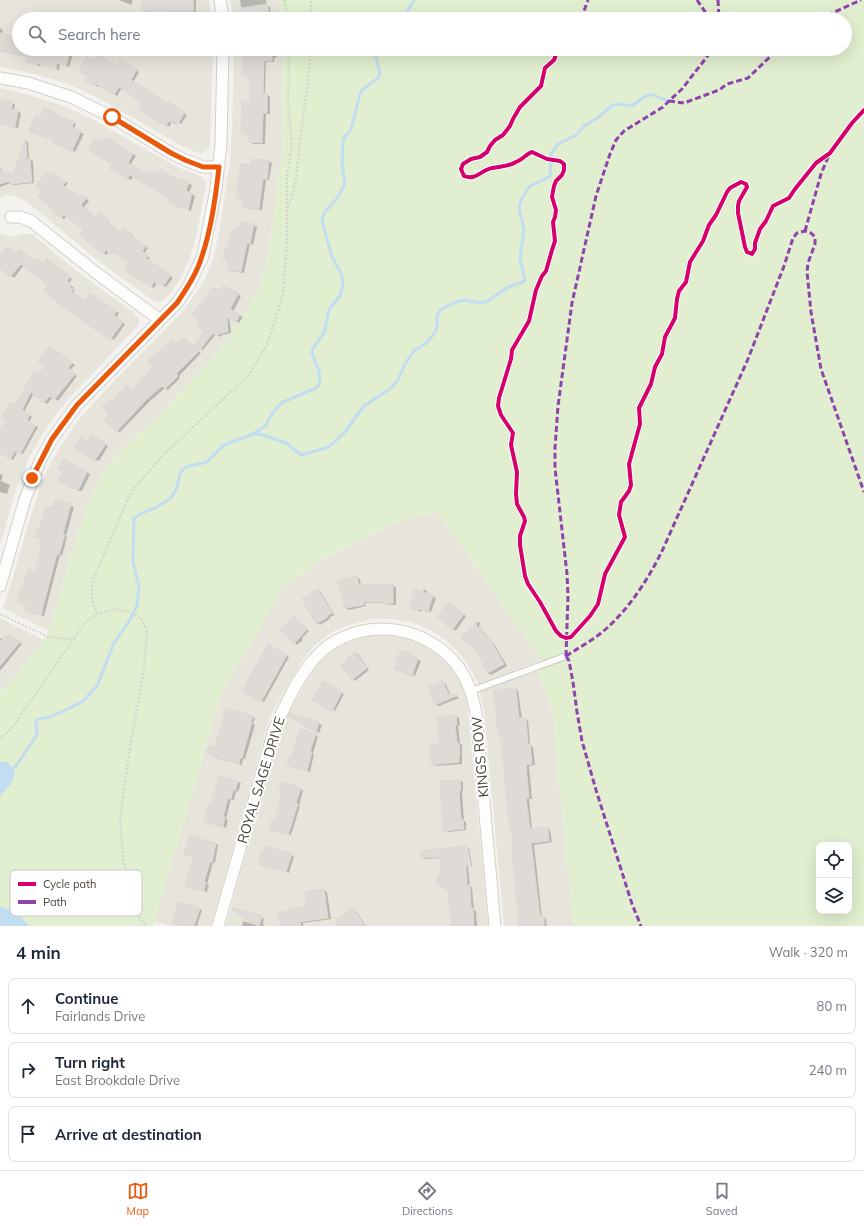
<!DOCTYPE html>
<html lang="en">
<head>
<meta charset="utf-8">
<style>
	body { margin:0; font-family:Mulish,sans-serif; background:#f2f2f3; color:#1f2937 }
	.controls { position:absolute; right:12px; bottom:12px; display:grid; overflow:hidden; border-radius:8px; box-shadow:0 4px 16px #0002 }
	.controls button { width:36px; height:36px; display:grid; place-items:center; padding:0; border:0; border-bottom:1px solid #e0e1e3; background:#fff; color:#1f2937; font:20px sans-serif }
	.stop { position:absolute; width:12px; height:12px; margin:-9px; border:3px solid #ea580c; border-radius:50%; background:#fff }
	.stop.end { background:#ea580c; border-color:#fff; box-shadow:0 1px 4px #0008 }
	.list { margin:0; padding:0; list-style:none }
	h2 { display:flex; justify-content:space-between; align-items:center; height:52px; margin:0; padding:0 16px; font-size:17px }
	h2 small { font-size:13px; font-weight:400; color:#747a83 }
	.list li { display:grid; grid-template-columns:26px 1fr auto; gap:12px; align-items:center; box-sizing:border-box; height:56px; margin:0 8px 8px; padding:0 8px; border:1px solid #e0e1e3; border-radius:8px }
	.list b { display:block; font-size:15px; white-space:nowrap }
	.list p { margin:0; font-size:13px; white-space:nowrap; color:#747a83 }
	.list em { font-size:13px; font-style:normal; color:#747a83 }
	.icon { flex:none; width:22px; height:22px; fill:none; stroke:currentColor; stroke-width:2; stroke-linecap:round; stroke-linejoin:round }
	.map { position:relative; flex:none; width:864px; height:926px; overflow:hidden }
	.search { position:absolute; background:#fff; box-shadow:0 4px 16px #0002; left:12px; right:12px; top:12px; height:44px; display:flex; align-items:center; gap:10px; box-sizing:border-box; padding:0 14px; border-radius:22px; color:#747a83; font-size:15px }
	.sheet { height:244px; background:#fff }
	nav { display:flex; justify-content:space-around; align-items:center; box-sizing:border-box; height:56px; border-top:1px solid #e0e1e3; background:#fff; font-size:11px; color:#747a83 }
	nav a { display:grid; justify-items:center; gap:2px }
	nav .on { color:#ea580c }
	.map>svg:first-child { display:block }
</style>
</head>
<body>
<div class="map">
<svg width="864" height="926" viewBox="0 0 864 926">
	<rect width="100%" height="100%" fill="#f4f2ee"/>
	<path fill="#e7e4dc" d="M0,0h209l2,19h-192v30h194l-3,96 -2,5 -8,4 -24,-11 -70,-41 -26,-13 -22,-8 -27,-8 -31,-6z
		M230,0h49l3,19h-49z
		M234,49h49l-2,72 1,29 -13,98 -10,42 -22,36 -25,32 -60,65 -29,24 -21,28 -13,27 -12,32 -28,97 -46,-23 8,-24 19,-66 13,-39 8,-16 7,-13 21,-31 34,-37 71,-72 19,-27 6,-14 5,-12 6,-30 10,-66 2,-30z
		M0,88l26,6 38,12 30,14 83,47 25,10 3,3 1,5 -8,43 -8,30 -11,23 -10,14 -6,5 -4,2 -5,-1 -53,-38 -74,-61 -9,-5 -9,-2 -9,3z
		M0,233l11,4 12,-3h9l42,35 59,43 6,7v5l-3,4 -67,70 -23,30 -16,28 -15,36 -15,54z
		M437,512l104,148 -63,24 -6,-13 -10,-15 -15,-15 -17,-11 -19,-8 -19,-3h-20l-23,6 -17,7 -18,14 -13,16 -25,43 -7,15 -58,206h-40l-17,-4 68,-228 60,-105 37,-28 75,-38z
		M0,618l44,22 -44,54z
		M376,633l20,1 17,5 17,9 15,12 13,18 5,10 4,12 21,226h-262l55,-199 25,-45 12,-18 12,-12 15,-9 16,-6z
		M538,671l14,41 21,214h-69l-20,-215 -4,-20z"/>
	<path fill="#e1eecf" fill-rule="evenodd" d="M279,0h585v926h-291l-21,-214 -14,-41 7,-11h-4l-104,-148 -43,11 -75,38 -37,29 -60,104 -69,232h-153v-232l44,-54 5,-9 28,-97 12,-32 13,-27 21,-28 29,-24 60,-65 25,-32 22,-36 10,-42 13,-98 -1,-29 2,-72h562v-30h-563zM819,845h30v66h-30z"/>
	<path fill="#c0ddf1" d="M0,762h8l7,11 -4,11 -11,12z
		M0,906l19,8 10,12h-29z"/>
	<path fill="#0003" d="M119,0h14l-2,5z
		M144,0h52v13l-28,1 -22,-2 -3,-2z
		M240,0h26l1,5 3,2 2,12 -29,-1z
		M0,28l3,2 -1,5 17,3v11h47l5,1 3,2 -5,15 -9,-3 -1,6 -19,-6v2l-13,-4 2,-5 -29,-6z
		M244,49h33v8h-2l-1,5h-8l-1,32 5,2v18h-4l-1,30h-12l-3,-2v-4l-2,-3 -6,-2 9,-31v-23l-2,-3 -6,-2z
		M121,61l18,11 -6,11 34,21 1,-1 19,12 -6,9 -4,-2 -2,2 -3,-2 -3,5 -28,-17 2,-4 -5,-9 -16,-9 -5,8 -18,-11 -1,2 -12,-6 10,-19 22,4z
		M0,100l15,4 -1,6 7,3 -3,15 -18,-4z
		M55,114l21,10 -2,5 10,5 -9,18 -18,-8 -2,-4 -21,-7 7,-14z
		M106,138l30,18 -6,9 18,10h10l14,2 20,8 -3,8 6,3 -4,15 -18,-7 -2,-5 -38,-23 -2,4 -20,-12 3,-4 -10,-21z
		M26,141l2,1 1,17 4,2 1,22 -20,2 -3,-2 -11,4v-20l2,5 12,3z
		M269,161l3,2 -3,17h-3l-4,30 -16,-2 -3,-2 1,-6 -7,-2 15,-32z
		M66,182l2,1 -3,4 7,6 13,4 4,4 -5,6 11,10 7,-2 7,7 -1,1 13,11 7,-3 6,6 -1,1 15,10 -4,6 6,4 -2,2 25,18 -7,9 -9,-4 -3,5 -3,-2 -21,-24 -14,-9 -1,1 -5,-3 -4,4 -2,-2 -19,-23 -18,-14 -3,3 -3,-1 -3,-30 2,1z
		M254,225l3,2 -4,18 -3,-1 -6,29 -12,-2 -3,-2v-9l-5,-2 13,-26z
		M17,254l27,10 6,-3 22,18 -3,4 5,5 -1,2 2,2 -2,2 12,8 8,-6 26,17 -3,5 9,6 -11,16 -90,-75 -10,13 -14,-11v-12z
		M224,287l17,9 -8,16 10,5 -4,6 -10,-6 2,16 -9,2 -2,2 -4,-3 -13,16 -3,-1 5,-17z
		M185,339l16,14 -22,23 1,2 -12,12 -3,-2 -15,13 -30,31 -3,-1 -7,-17 3,-12 15,-16 5,4 21,-23 5,-13 13,-12 4,3z
		M59,353l16,12 -5,5 7,6 -19,25 -5,-4 -6,7 -13,-11 -10,19 8,5 -3,5 9,5 -15,27 -5,-3 -5,9 -13,-8v-20l15,-26 23,-30z
		M92,436l16,10 -9,15 -2,-1 -1,1 -21,-13 13,-6z
		M64,461l26,13 -8,17h-3l-20,-11 5,-9z
		M0,474l3,1 -2,6 9,4 -3,9 -7,-2z
		M56,501l18,6 -8,29 1,1 -5,19 -2,-1 -16,61 -15,-4 7,-39 6,-23 -1,-11 -5,-2 18,-28z
		M357,578l3,1 1,7 32,-1 3,2v18h-9l-3,-2h-19l1,3 -17,4 -3,-2 -6,-26z
		M423,589l4,2 -1,3 10,4 -5,14 -10,-2v2l-8,-3z
		M318,591l3,1 13,23 -5,3 1,1 -10,6 -3,-2z
		M451,605l15,11 -10,15 -10,-7z
		M294,617l15,14 -7,7 1,2 -6,5 -16,-15z
		M478,622l2,1 -1,4 16,18 12,21 -16,9 -3,-2 -9,-20 -17,-16z
		M10,635l12,9 -22,27v-33l3,2 4,-2z
		M268,646l21,11 -25,45 -21,-11z
		M355,653l3,1 11,16 -14,11 -3,-2 -3,-19z
		M409,654l3,2 -1,1 10,4 -6,15 -17,-6z
		M323,682l21,12 -9,17 -21,-11z
		M443,682l3,2 5,12 4,-1 4,3 -20,8 -3,-1 -7,-17z
		M515,689l3,1 4,29h3l3,1 2,25 3,2 2,18 -6,1 3,33h-3l3,31 15,-2 3,2 2,12 -18,3 8,72 4,2 1,7h-28l-4,-73z
		M290,714l32,11 -3,8 -27,-15z
		M456,716l3,2 1,8 -2,-1 2,19 2,1v19l-26,2 -3,-2z
		M252,717l3,1 -2,6 2,1 -10,34h-2l-1,6 -26,-7 -8,-5 8,-5z
		M315,735l3,1 -5,18h1l-4,18 -22,-7 4,-7z
		M219,777l22,6 -3,9 -2,-1 -2,9 -3,-1 -5,20 2,1 -2,8 -21,-7 7,-17z
		M460,781l3,1v9l-1,1 2,29 2,1v8l-18,2 -3,-2z
		M300,789l3,1 -4,16h1l-9,29 -20,-6z
		M216,844l2,1 -3,18h-2l-6,21 2,1 -2,7 -18,-5 6,-29 -10,-4z
		M466,847l4,39 2,1 2,23 2,1 1,15h-24l-4,-36 -7,-17 -1,-15 -15,1 -3,-1 -1,-6z
		M468,848h1l3,18h-1z
		M291,855l3,1 -5,17 -29,-9z
		M324,890l3,2 4,27 -28,4v3h-21l26,-19z
		M199,909l3,1 -5,16h-14l-10,-3z
		M353,910l3,1 10,15h-27z
		M261,917l3,2 -1,5 1,2h-22l1,-5 13,4z"/>
	<g fill="none" stroke-linecap="round" stroke-linejoin="round">
		<path stroke="#c0ddf1" stroke-width="3" d="M403,19l11,-19
			M254,434l9,1 23,8 15,12 28,-8 15,-14 20,-27 26,-17 8,-9 7,-16 9,-13 12,-8 8,-9 3,-6v-12l4,-7 15,-7 8,-2 16,3 8,-2 20,-14 15,-5 2,-2 -5,-22 4,-28 -5,-22 2,-8 8,-13 21,-11 1,-22 7,-10 18,-9 8,-9 12,-7 17,-14 7,-1 12,2c21,-16 14,-13 37,-5
			M9,771l7,-5 21,-31 -1,-14 3,-2 11,-2 22,-10 11,-6 14,-15 17,-43 16,-23 7,-14 2,-19 -6,-25 1,-44 10,-6 11,-4 16,-10 6,-11 3,-14 6,-6 21,-5 17,-17 29,-11 13,-9 6,-11 9,-11 35,-15 3,-4 1,-5 -1,-8 -7,-18 1,-5 11,-15 5,-23 12,-16 2,-12 -2,-9 -9,-16 -10,-37c2,-11 7,-11 13,-19 4,-5 7,-12 10,-17l-3,-20 1,-21 1,-5 7,-8 9,-36 2,-4 16,-12 2,-4 -4,-17 2,-8"/>
	</g>
	<path fill="#dedbd6" stroke="#dcd9d4" d="M143,0h50l1,11 -30,1 -22,-1z
		M267,4l3,15h-28l-2,-11z
		M0,33l19,4v12h52l-5,17 -9,-3 -1,6 -19,-6v2l-11,-3 2,-5 -28,-7z
		M243,49h29v12h-8l-1,32h4v20h-4l-1,30 -13,-1v-4l-3,-1 1,-3h-6l1,-33h8v-23h-2v-3h-6z
		M98,55l19,10 3,-5 17,9 -6,11 36,23 1,-1 17,10 -7,12 -5,-3 -1,2 -3,-2 -3,5 -27,-15 3,-5 -3,-2 1,-2 -5,-3 1,-1 -17,-11 -5,8 -18,-11 -1,2 -10,-5 3,-5 -9,-4 7,-16 9,4z
		M0,99l13,3 -2,7 7,1 -3,17 -15,-3z
		M44,108l12,5 -1,1 19,8 -2,5 9,4 -9,20 -19,-8 1,-3 -25,-8 6,-16 6,1z
		M106,137l27,17 -5,9 19,11 2,-3 9,3 3,-5 10,7 18,6 -3,9 6,2 -4,17 -19,-7 1,-4 -40,-24 -3,4 -17,-10 2,-5 -24,-14 6,-11 10,3z
		M26,139l1,20 3,-1 2,24 -22,2v-3l-10,3v-14l13,4z
		M252,159l17,1 -2,19h-4l-4,30 -17,-2 1,-8 -7,-1 5,-34 10,1z
		M53,172l7,6 5,3 -3,4 9,6 8,4 3,-1 5,4 -6,7 14,12 4,-5 8,7 -1,2 14,12 4,-5 8,6 -1,2 15,10 -4,5 5,4 -1,3 25,17 -8,11 -5,-3 -1,1 -3,-2 -3,5 -27,-18 4,-7 -15,-10 -2,2 -5,-4 -3,4 -23,-19 4,-5 -14,-11h-1l-5,-4 -3,3 -11,-8 2,-2 -14,-11 4,-5 -7,-6 11,-13 4,3z
		M241,222l13,2 -4,20 -3,-1 -6,29 -13,-3 1,-5h-2l1,-4 -5,-1 2,-11 2,1 5,-20 5,1v-4l3,1z
		M6,248l3,2 1,-2 6,5 3,-4 14,11 2,-2 9,5 3,-5 23,19 -3,4 5,4 -2,2 3,2 -2,2 14,10 5,-8 27,18 -3,4 9,7 -13,18 -52,-37 -14,-12 4,-5 -27,-22 -11,13 -10,-9v-13z
		M223,286l16,7 -9,16 10,6 -4,7 -9,-5 1,15 -9,2 -2,2 -4,-3 -13,17 -6,-4 10,-14 -8,-6 4,-5 -8,-6 12,-15 8,-13 8,4z
		M185,338l14,13 -23,23 2,2 -13,13 -3,-3 -15,13 -31,33 -12,-13 5,-5 -7,-7 8,-8 2,2 15,-16 6,5 20,-23 -6,-5 10,-10 1,1 14,-13 3,4 6,-5 1,1z
		M50,346l8,7 1,-1 13,11 -4,5 7,6 -21,26 -4,-4 -7,7 -12,-11 -9,18 8,4 -3,6 9,5 -16,29 -5,-3 -4,7h-3l-8,-5v-23l6,-10 -5,-3 9,-15 5,3 19,-33 4,2 7,-7 -7,-6z
		M92,434l14,10 -11,16 -1,-1 -1,1 -19,-12 7,-11 6,4z
		M64,459l23,13 -9,19 -20,-10 5,-10 -5,-2z
		M55,500l16,4 -8,30h2l-6,21 -2,-1 -16,61 -16,-4 2,-6 -10,-3 3,-12h2l6,-20 7,2 6,-22h-1l1,-4h-2l2,-7 -6,-2 3,-10h2l6,-21 7,2z
		M357,576l2,9 34,-1v20h-9l-1,-2h-20l1,3 -19,3 -7,-27z
		M423,588h2l-2,4 10,3 -5,17 -10,-3v2l-9,-3 3,-5h-1l4,-14 5,2z
		M318,589l14,24 -5,3 1,1 -12,7 -14,-25z
		M448,603l16,11 -12,16 -15,-13z
		M294,616l13,13 -13,15 -14,-14z
		M478,621l-2,4 16,17 12,22 -14,8h-3l-9,-19 -10,-10 -1,1 -6,-7z
		M10,634l10,8 -20,24v-24l5,-6 2,1z
		M268,644l19,11 -26,47 -19,-11z
		M401,650l8,3v2l9,3 -6,18 -18,-7z
		M355,652l12,16 -15,12 -11,-14 7,-6 -1,-2z
		M323,681l19,11 -10,19 -20,-11z
		M443,681l6,14 7,-1v2l-21,9 -7,-18z
		M516,688l3,30h7l2,27 2,-1 2,20 -6,1 3,33h-3l4,31 18,-2 1,14 -18,2 9,73h4v10h-25l-7,-73 2,-1 -2,-19 -2,-11 -1,1 -5,-56 -3,-28 -2,-6h-1l-4,-43z
		M226,708l27,8 -2,6h1l-10,36h-2l-1,6 -27,-8 1,-1 -7,-2 3,-8 6,2z
		M289,713l30,9 -3,10 -28,-16z
		M456,715l1,10 -2,-1 2,19h2l1,13 -1,1v5l-27,3 -2,-20 10,-1 -3,-27z
		M300,729l16,5 -6,17 2,1 -5,19 -20,-6 3,-9h2z
		M219,776l19,5 -3,10 -2,-1 -2,9 -3,-1 -5,19h2l-2,10 -19,-5 5,-19h2z
		M460,780l1,10 -2,1 2,29 2,-1 1,10 -21,2 -3,-50z
		M282,782l19,6 -5,15 2,1 -10,31 -18,-6 2,-9 2,1 6,-19 2,-10 -3,-1z
		M190,836l26,7 -4,20 -2,-1 -6,20h2l-2,9 -19,-5 9,-29 -10,-2z
		M265,846l27,8 -6,18 -28,-8 4,-13 2,1z
		M466,846l3,19h-3l1,20h3l1,23h2l1,18h-22l-4,-36 -13,-8 6,-10 -1,-15 -18,1 -1,-7z
		M324,889l4,29 -28,4 1,4h-20l-3,-13 29,-7 -2,-14z
		M178,902l22,6 -6,18h-11l-11,-3z
		M233,908l29,8 -3,10h-2l-24,-16z
		M353,908l12,18h-27l-3,-5z"/>
	<g fill="none" stroke-linecap="round" stroke-linejoin="round">
		<g stroke="#d2d0cb" stroke-width="8">
			<path id="lane" d="M471,691l95,-35"/>
		</g>
		<g stroke="#d2d0cb" stroke-width="13">
			<path id="street" d="M220,0l3,19
				M0,78l28,5 43,14 41,20 59,36 14,7 18,7h16
				M11,217h9l11,4 68,54 61,45
				M0,586l25,-87 15,-38 12,-22 25,-34 100,-102 11,-16 15,-31 13,-67 5,-45 2,-95
				M218,926l56,-196c12,-27 29,-66 54,-84 42,-30 101,-19 131,22 10,14 14,29 17,45l19,213"/>
		</g>
		<path stroke="#d3d2cc" stroke-width="2" stroke-dasharray="2 2" stroke-linecap="butt" d="M284,0l4,19
			M311,19v-19
			M288,207c9,-16 10,-53 13,-72 3,-29 9,-57 9,-86
			M0,614l48,23 19,2 8,-2 10,-14 12,-9 19,-5 13,3 13,7 5,13 -3,38 -14,76 -10,72 3,41 14,55 9,12
			M97,614l-5,-14v-18l39,-90 33,-38 85,-79 18,-30 16,-50 4,-52v-69l5,-28 -4,-44 1,-53
			M0,739l12,-11 63,-91"/>
		<use href="#lane" stroke="#fdfdfc" stroke-width="5.5"/>
		<use href="#street" stroke="#fdfdfc" stroke-width="11"/>
		<path stroke="#8e44ad" stroke-width="3" stroke-dasharray="6 3" stroke-linecap="butt" d="M697,0l13,19
			M718,0l1,19
			M581,19l7,-19
			M819,19l42,-19
			M669,101l15,2 35,-13 8,-6 21,-6 30,-29
			M805,231l16,-57 8,-19
			M566,656c14,-9 29,-17 41,-28 24,-22 42,-50 56,-79l85,-190 36,-93 9,-28 4,-5 8,-2 6,2 4,4v7l-7,19 -1,9 4,40 10,57 43,123
			M566,656l2,-60 -1,-22 -12,-106v-20l3,-42 14,-103 24,-107 14,-42 6,-14 8,-9 39,-24 6,-6 13,-12 31,-40
			M566,656l3,5 4,21 4,30 5,29 14,49 36,114 9,22"/>
		<g stroke="#fff" stroke-width="6">
			<path id="cycleway" d="M558,49l-4,11 -9,8 -4,18 -21,21 -7,12 -3,7 -7,9 -8,5 -5,6 -3,6 -7,5 -9,2 -8,5 -2,5 3,7c12,5 17,-6 28,-8 9,-2 16,-1 24,-6 6,-2 10,-8 16,-10l15,7 13,2 4,3v6l-2,5 -6,6 -2,5 -2,11 4,13 -1,7 -2,5 2,19 -3,9 -6,21 -4,5 -6,14 -7,31 -17,29 -1,9 -12,39 -1,8 3,9 12,18 -2,12 6,27 -1,22 1,10 7,13 1,4 -5,15v9l5,31 3,8 12,18 16,29 5,5 5,2 5,-1 19,-21 8,-12 7,-30 20,-37 -6,-22 2,-13 8,-11 2,-6 -2,-21 11,-40 -1,-16 12,-24 4,-17 7,-13 3,-17 10,-19 2,-19 2,-8 7,-9 4,-20 13,-21 6,-16 7,-10 11,-23 3,-4 11,-6 5,2 1,3 -8,14 -1,5v7l7,34 2,5 5,2 3,-5v-6l5,-14 6,-8 7,-15 16,-8 6,-9 21,-26 14,-10 22,-30 12,-13"/>
		</g>
		<use href="#cycleway" stroke="#d6006c" stroke-width="4"/>
	</g>
	<g fill="none" stroke-linecap="round" stroke-linejoin="round">
		<path stroke="#ea580c" stroke-width="5" d="M32,478l20,-39 25,-34 100,-102c10,-15 20,-30 25,-47 9,-26 14,-61 17,-89h-16l-18,-7 -14,-7 -59,-36"/>
	</g>
	<g text-anchor="middle" dominant-baseline="central" stroke-width="4" stroke-linejoin="round" paint-order="stroke">
		<g font-size="14" fill="#4b4439" stroke="#fff">
			<text transform="translate(480 757) rotate(-95)">KINGS ROW</text>
			<text transform="translate(261 780) rotate(-73)">ROYAL SAGE DRIVE</text>
		</g>
	</g>
	<rect x="10" y="870" width="132" height="46" rx="6" fill="#fff" stroke="#c9c7c4" stroke-width="1"/>
	<rect x="18" y="882" width="18" height="4" fill="#d6006c"/>
	<rect x="18" y="900" width="18" height="4" fill="#8e44ad"/>
	<g font-size="11" fill="#4b4439">
		<text x="43" y="888">Cycle path</text>
		<text x="43" y="906">Path</text>
	</g>
</svg>
<div class="controls">
<button><svg class="icon" aria-label="locate" viewBox="0 0 24 24"><circle cx="12" cy="12" r="6"/><path d="M12 2v4M12 18v4M2 12h4M18 12h4"/></svg></button>
<button><svg class="icon" aria-label="layers" viewBox="0 0 24 24"><path d="M12 4l9 5-9 5-9-5zM3 14l9 5 9-5"/></svg></button>
</div>
<div class="stop" style="left:112px;top:117px"></div>
<div class="stop end" style="left:32px;top:478px"></div>
<div class="search"><svg class="icon" aria-label="search" viewBox="0 0 24 24"><circle cx="10" cy="10" r="6"/><path d="M15 15l6 6"/></svg>Search here</div>
</div>
<section class="sheet">
<h2>4 min<small>Walk · 320 m</small></h2>
<ul class="list">
<li><svg class="icon" aria-label="ahead" viewBox="0 0 24 24"><path d="M12 20V5M6 11l6-6 6 6"/></svg><div><b>Continue</b><p>Fairlands Drive</p></div><em>80 m</em></li>
<li><svg class="icon" aria-label="right" viewBox="0 0 24 24"><path d="M7 20v-9h11M14 6l5 5-5 5"/></svg><div><b>Turn right</b><p>East Brookdale Drive</p></div><em>240 m</em></li>
<li><svg class="icon" aria-label="arrive" viewBox="0 0 24 24"><path d="M6 21V4h12l-3 4 3 4H6"/></svg><div><b>Arrive at destination</b></div></li>
</ul>
</section>
<nav>
<a class="on"><svg class="icon" aria-label="map" viewBox="0 0 24 24"><path d="M3 6l6-2 6 2 6-2v14l-6 2-6-2-6 2zM9 4v14M15 6v14"/></svg>Map</a>
<a><svg class="icon" aria-label="directions" viewBox="0 0 24 24"><path d="M12 3l9 9-9 9-9-9zM9 14v-3h6M13 9l2 2-2 2"/></svg>Directions</a>
<a><svg class="icon" aria-label="saved" viewBox="0 0 24 24"><path d="M7 4h10v16l-5-4-5 4z"/></svg>Saved</a>
</nav>
</body>
</html>
